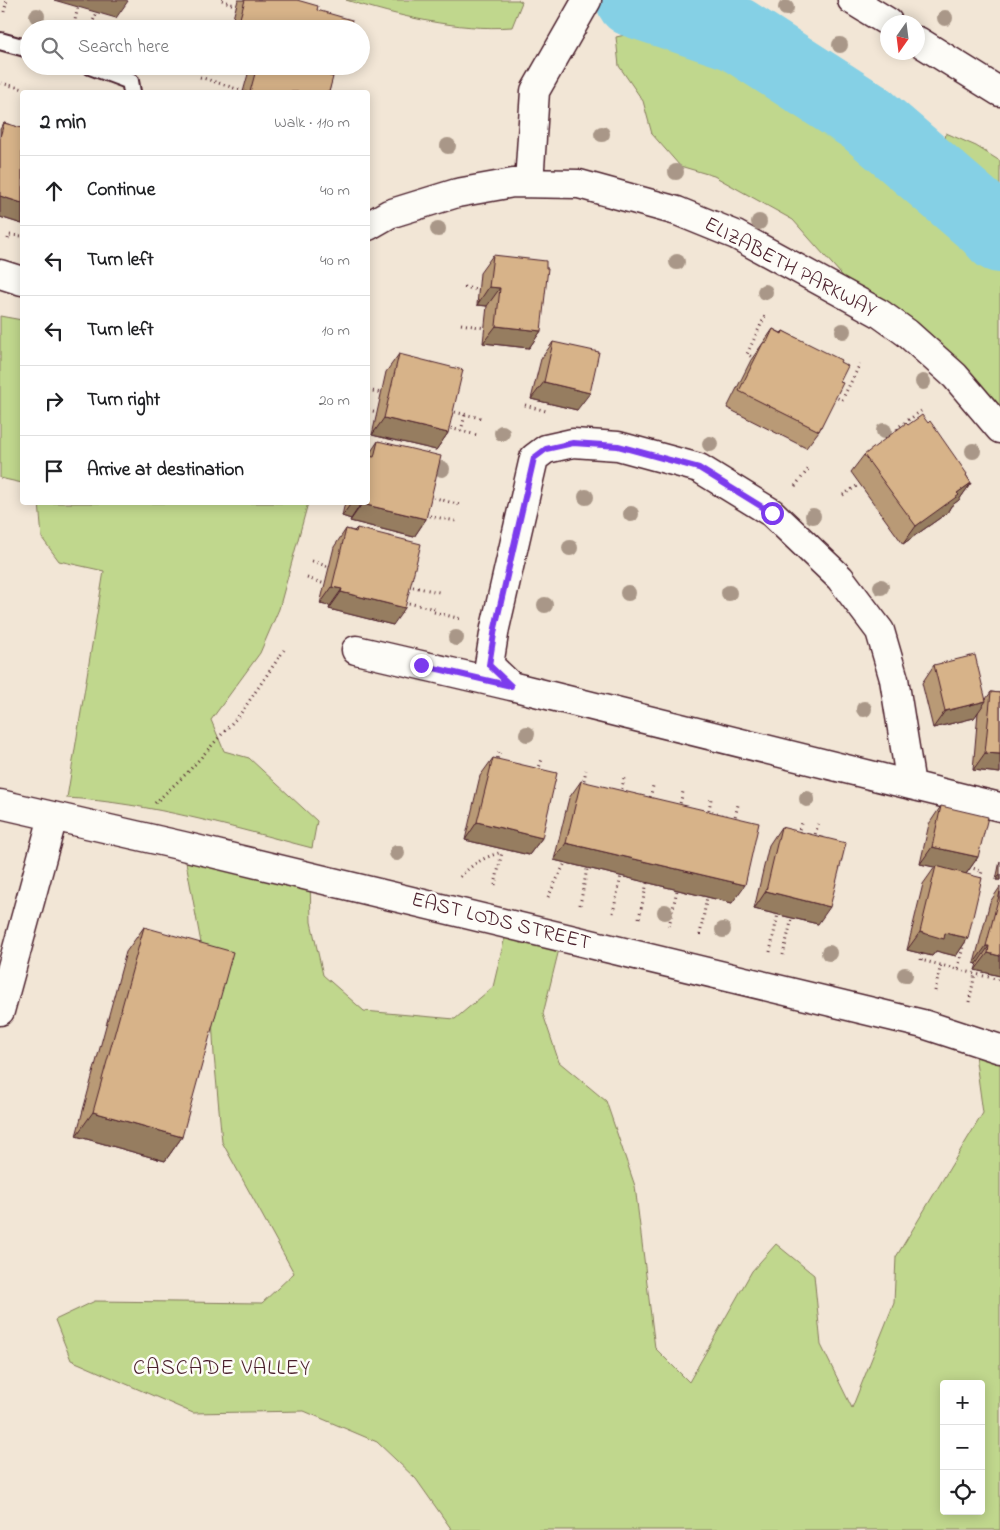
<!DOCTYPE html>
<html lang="en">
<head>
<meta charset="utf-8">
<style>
	body { margin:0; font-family:"Indie Flower",sans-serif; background:#f2f2f2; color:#202124 }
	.controls { position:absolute; right:15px; bottom:15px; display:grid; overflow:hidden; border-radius:5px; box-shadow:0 2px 12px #0003 }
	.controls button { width:45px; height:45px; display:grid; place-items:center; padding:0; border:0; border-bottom:1px solid #e0e0e0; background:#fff; color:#202124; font:25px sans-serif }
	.compass { position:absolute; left:880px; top:15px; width:45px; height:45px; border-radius:50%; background:#fff; box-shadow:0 2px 12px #0003; rotate:194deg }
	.stop { position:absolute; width:15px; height:15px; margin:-11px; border:4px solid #7c3aed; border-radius:50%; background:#fff }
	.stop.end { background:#7c3aed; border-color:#fff; box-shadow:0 1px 5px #0008 }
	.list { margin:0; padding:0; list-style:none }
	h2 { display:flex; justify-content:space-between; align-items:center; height:65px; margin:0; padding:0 20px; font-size:21px }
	h2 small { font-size:16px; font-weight:400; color:#757577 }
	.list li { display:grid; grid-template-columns:32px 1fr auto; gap:15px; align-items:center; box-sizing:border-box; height:70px; padding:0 20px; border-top:1px solid #e0e0e0 }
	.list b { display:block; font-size:19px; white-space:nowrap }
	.list em { font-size:16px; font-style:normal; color:#757577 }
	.icon { flex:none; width:28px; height:28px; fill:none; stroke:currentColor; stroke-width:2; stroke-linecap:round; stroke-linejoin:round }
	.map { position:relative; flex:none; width:1000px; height:1530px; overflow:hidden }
	.search { position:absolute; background:#fff; box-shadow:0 2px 12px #0003; left:20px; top:20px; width:350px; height:55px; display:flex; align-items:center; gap:12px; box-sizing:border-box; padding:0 18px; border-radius:28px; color:#757577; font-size:19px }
	.panel { position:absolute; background:#fff; box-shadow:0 2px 12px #0003; left:20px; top:90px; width:350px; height:415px; border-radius:5px }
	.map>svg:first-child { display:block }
</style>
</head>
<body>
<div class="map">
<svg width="1000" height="1530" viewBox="0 0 1000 1530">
	<rect width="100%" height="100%" fill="#f2e6d6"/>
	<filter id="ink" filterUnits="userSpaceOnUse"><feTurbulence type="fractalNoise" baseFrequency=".02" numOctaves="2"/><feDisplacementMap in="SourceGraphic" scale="10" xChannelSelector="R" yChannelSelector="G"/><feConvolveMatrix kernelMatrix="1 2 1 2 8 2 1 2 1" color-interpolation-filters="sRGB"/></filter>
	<g filter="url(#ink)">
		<path fill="#c0d78d" stroke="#857b5c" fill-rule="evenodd" d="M346,0h172l4,2 -10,25c-55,4 -114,-11 -166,-27z
			M639,32l81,14 161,106 56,64 63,55v158l-128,-120 -79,-89 -79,-44 -34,-10 -28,-32 -9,-33 -24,-35 -3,-29z
			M946,133l30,13 24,15v38c-18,-14 -61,-40 -54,-66z
			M0,316l22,4v163l-22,-5z
			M39,503h269l-29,106 -19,44 -49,67 13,31 25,7 68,63 -5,27c-81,-21 -161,-45 -245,-50l37,-227 -45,-10 -17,-23z
			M183,846l127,30 1,46 12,53 41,36 91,8 38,-32 15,-63 54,13 -19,77 16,48 47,39 29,85 20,162 34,34 63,-111 24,-27 38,31 7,70 31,63 42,-105 2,-46 87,-144 -10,-73 27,9v481h-548l-36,-51 -39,-37 -73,-31 -111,2 -122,-53 -16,-40 40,-19 167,2 32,-30 -72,-131 -8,-87 -3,-58zM944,1384h37v127h-37z"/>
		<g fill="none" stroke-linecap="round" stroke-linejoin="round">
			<path stroke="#85d0e5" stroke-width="74" d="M633,0l103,34 130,84 124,107 10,11"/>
			<g stroke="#4a1f2b" stroke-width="20">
				<path id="service" d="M0,41l29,8
					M90,66l40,15 2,11"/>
			</g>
			<g stroke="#4a1f2b" stroke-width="31">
				<path id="minor" d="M529,183l6,-92 52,-91
					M368,226l21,-12 68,-21 56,-10 66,1 98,27 59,24 143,78 28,20 48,43 45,53
					M0,274l22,7
					M356,650l155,36
					M911,785l-17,-106 -14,-48 -40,-53 -68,-65 -73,-45 -81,-22 -45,-3 -27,6 -12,9 -39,170 -6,37 22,21 452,112 37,9
					M0,804l183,42 740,178 77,25
					M0,1011l53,-194"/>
			</g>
			<g stroke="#4a1f2b" stroke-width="31">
				<path id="tertiary" d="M852,0l36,22
					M918,41l82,51"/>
			</g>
			<path stroke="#4a1f2b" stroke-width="3" stroke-dasharray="1 4" stroke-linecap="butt" d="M222,0l14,6
				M4,12l3,-12
				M73,29l5,-22
				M89,29l8,-16
				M200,77l43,14
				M1,83l34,9
				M8,239l1,-4 13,1
				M464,287l15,3
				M461,324l24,4
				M755,359l-8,-5 18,-38
				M368,390l13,3
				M833,396l9,4 18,-36
				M525,405l21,6
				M368,410l9,2
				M450,411l31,7
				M446,427l31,8
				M461,431l4,-16
				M899,434l-2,-6 24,-17
				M795,486l15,-19
				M843,495l17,-11
				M429,496l31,9
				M425,515l31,6
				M312,561l17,6
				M307,578l18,6
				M408,586l31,6
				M404,602l31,7
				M434,612l27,7
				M496,763l4,-13
				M538,771l4,-12
				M583,785l3,-15
				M621,794l3,-16
				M649,802l4,-16
				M155,803l32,-30 54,-60 43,-63
				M679,808l4,-16
				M708,815l3,-16
				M734,821l4,-16
				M798,834l4,-14
				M814,839l4,-15
				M969,867l13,4 -2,9
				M460,877c13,-14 25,-20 42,-25
				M495,885l7,-33
				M548,897l17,-34
				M580,905l7,-36
				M613,913l8,-37
				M639,918l8,-35
				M669,926l8,-36
				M700,935l7,-38
				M770,952l8,-38
				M922,954l-1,6 79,20
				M783,955l9,-37
				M958,968l6,-26
				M935,991l6,-27
				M969,1002l6,-28"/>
			<use href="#service" stroke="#fdfcf7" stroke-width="16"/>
			<use href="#minor" stroke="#fdfcf7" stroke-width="28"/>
			<use href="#tertiary" stroke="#fdfcf7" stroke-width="28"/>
		</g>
		<g fill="#a99788">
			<circle cx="786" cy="8" r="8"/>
			<circle cx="37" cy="16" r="8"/>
			<circle cx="945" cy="18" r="8"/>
			<circle cx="840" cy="45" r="8"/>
			<circle cx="602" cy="134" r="8"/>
			<circle cx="448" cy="146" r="8"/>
			<circle cx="676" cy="172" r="8"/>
			<circle cx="759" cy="222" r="8"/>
			<circle cx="438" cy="229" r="8"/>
			<circle cx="677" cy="262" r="8"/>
			<circle cx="765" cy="292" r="8"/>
			<circle cx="843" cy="331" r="8"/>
			<circle cx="923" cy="382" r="8"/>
			<circle cx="884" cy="431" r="8"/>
			<circle cx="502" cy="433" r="8"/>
			<circle cx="710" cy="444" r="8"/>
			<circle cx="973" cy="451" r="8"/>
			<circle cx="442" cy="469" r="8"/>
			<circle cx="586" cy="497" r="8"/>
			<circle cx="631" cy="514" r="8"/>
			<circle cx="813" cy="516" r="8"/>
			<circle cx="570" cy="548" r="8"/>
			<circle cx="881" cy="587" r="8"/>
			<circle cx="628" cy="593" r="8"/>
			<circle cx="729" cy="593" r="8"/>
			<circle cx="545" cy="605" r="8"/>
			<circle cx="456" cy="638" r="8"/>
			<circle cx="864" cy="709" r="8"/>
			<circle cx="527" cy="734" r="8"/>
			<circle cx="807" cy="799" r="8"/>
			<circle cx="397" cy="853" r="8"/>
			<circle cx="665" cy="912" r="8"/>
			<circle cx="723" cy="930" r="8"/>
			<circle cx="829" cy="953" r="8"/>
			<circle cx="905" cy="975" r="8"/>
		</g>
		<path fill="#b99a76" stroke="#4a1f2b" d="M238,0h59l20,10 32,19h-119z
			M222,66h116l-6,11 -3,15h-86l5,-18z
			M4,123l18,5v96l-22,-7v-88z
			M493,255l48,76 -12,17 -46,-5 4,-37 -10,-1 3,-32z
			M773,329l8,4 2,-2 57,31v20l-21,49 -13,17 -79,-40 24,-48z
			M553,342l24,68 -46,-11 10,-40z
			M399,354l49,79 -12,17 -64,-15 14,-63z
			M378,441l48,78 -12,18 -64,-16 1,-2 -9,-3 3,-14h23v-46z
			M864,455l102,20 5,8 -12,17 -8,6 -4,7 -44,31 -52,-72z
			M357,528l36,97 -64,-16 1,-3 -10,-2 14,-57 12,-18 8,2z
			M934,665l52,34 5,-7 9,1v80l-27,-3 5,-58 -4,6 -41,10 -11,-45z
			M493,758l49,80 -13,17 -64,-15 15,-64z
			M581,781l151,122 -178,-43 15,-62z
			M941,806l37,51 -12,17 2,64 -12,18 -20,-5 -4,5 -25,-6 16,-66 12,-17 -15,-3 9,-40z
			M781,827l37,97 -64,-15 15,-64z
			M1000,861v19h-4z
			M1000,887v89l-25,-6 2,-6 -3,-1 16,-61z
			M144,927l38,210 -17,24 -89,-25 50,-184z"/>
		<path fill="#967d60" stroke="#4a1f2b" d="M54,0h72l2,1 -12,17z
			M222,66h31l-5,8z
			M326,67l11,3 -12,18 -11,-3z
			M0,196l22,7v21l-22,-7z
			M489,287l11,1 -13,18 -10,-1z
			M496,326l45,5 -12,17 -46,-5z
			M544,382l46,11 -13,17 -46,-11z
			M384,418l64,15 -12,17 -64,-15z
			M971,483l-12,17 -8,6 -4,7 -44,31 13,-18 41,-33z
			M352,502h10l-11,17 -9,-3z
			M362,504l64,15 -12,18 -64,-16z
			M332,587l10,2 -12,17 -10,-2z
			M341,592l64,16 -12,17 -64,-16z
			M986,701l-12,17 -41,10 12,-17z
			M985,753l15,1v19l-27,-3z
			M477,822l65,16 -13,17 -64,-15z
			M566,843l179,42 -13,18 -178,-43z
			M932,847l46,10 -12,17 -46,-10z
			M1000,874v6h-4z
			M766,891l64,16 -12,17 -64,-15z
			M920,932l25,1 23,5 -12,18 -20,-5 -4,5 -25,-6z
			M986,946h3l-12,18 -3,-1z
			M988,953l12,3v20l-25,-6z
			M93,1112l89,25 -17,24 -89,-25z"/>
		<path fill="#d7b389" stroke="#4a1f2b" d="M245,0h52l21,6 -1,4 35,10 -3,9h-112z
			M257,66h81l-1,4 -11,-3 -2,7 9,3 -4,15h-79z
			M4,123l18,5v75l-22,-7v-59z
			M493,255l53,6v7h2l-7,63 -45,-5 4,-38 -11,-1z
			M773,329l9,5 1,-3 58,29 -1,2 8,4 -8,16 3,1 -24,48 -80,-40 24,-48 4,-1z
			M553,342l46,10 -9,41 -46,-11z
			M399,354l64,16 -15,63 -64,-15z
			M922,415l6,8 2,-2 37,53 -1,1 5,8 -14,10 2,2 -43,31 -52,-71 42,-32 2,2z
			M378,441l63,15 -15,63 -64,-15 1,-2h5v-46l6,1z
			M357,528l64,16 -16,64 -64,-16 1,-3 -10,-2 14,-58 10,3z
			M975,655l11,46 -41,10 -11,-46z
			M991,692l9,1v61l-15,-1z
			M493,758l64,15 -15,65 -65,-16z
			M581,781l178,42 -14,62 -179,-42z
			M941,806l47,11 -10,40 -46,-10z
			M781,827l65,16 -16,64 -64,-16z
			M936,866l46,12 -14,60 -23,-5 -1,6 -24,-7z
			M1000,892v64l-12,-3 1,-7h-3z
			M144,927l89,25 -51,185 -89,-25z"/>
	</g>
	<g fill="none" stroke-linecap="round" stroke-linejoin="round" filter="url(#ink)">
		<path stroke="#7c3aed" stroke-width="6" d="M421,665l90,21 -22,-21 6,-37 39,-170 12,-9 27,-6 45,3 81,22 73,45"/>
	</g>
	<g text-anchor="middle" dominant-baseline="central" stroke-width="5" stroke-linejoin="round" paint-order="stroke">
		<g font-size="21" fill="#4a1f2b" stroke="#fdfcf7">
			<text transform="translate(790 268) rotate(28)">ELIZABETH PARKWAY</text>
			<text transform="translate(501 922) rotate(14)">EAST LODS STREET</text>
		</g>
		<g font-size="22" letter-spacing="1" fill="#4a1f2b" stroke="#fdfcf7">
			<text x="222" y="1369">CASCADE VALLEY</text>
		</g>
	</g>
</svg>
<div class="controls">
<button>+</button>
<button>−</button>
<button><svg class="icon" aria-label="locate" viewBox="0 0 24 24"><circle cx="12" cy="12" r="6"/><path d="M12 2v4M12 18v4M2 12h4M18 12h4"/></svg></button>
</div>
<svg class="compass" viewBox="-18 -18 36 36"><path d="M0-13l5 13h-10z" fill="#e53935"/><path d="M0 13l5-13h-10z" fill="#757577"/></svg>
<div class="stop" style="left:772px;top:513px"></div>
<div class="stop end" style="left:421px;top:665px"></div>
<div class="search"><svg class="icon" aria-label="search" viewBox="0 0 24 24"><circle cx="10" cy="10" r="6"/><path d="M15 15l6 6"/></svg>Search here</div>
<section class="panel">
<h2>2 min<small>Walk · 110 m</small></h2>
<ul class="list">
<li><svg class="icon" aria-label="ahead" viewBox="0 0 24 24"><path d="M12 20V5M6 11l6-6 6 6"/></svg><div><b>Continue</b></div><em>40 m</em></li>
<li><svg class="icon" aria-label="left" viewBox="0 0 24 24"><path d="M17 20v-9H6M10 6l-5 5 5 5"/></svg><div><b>Turn left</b></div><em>40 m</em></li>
<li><svg class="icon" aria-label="left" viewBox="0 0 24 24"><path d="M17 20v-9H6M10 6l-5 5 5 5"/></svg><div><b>Turn left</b></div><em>10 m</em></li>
<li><svg class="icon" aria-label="right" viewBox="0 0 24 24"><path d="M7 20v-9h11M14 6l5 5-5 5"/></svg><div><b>Turn right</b></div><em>20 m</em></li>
<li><svg class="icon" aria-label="arrive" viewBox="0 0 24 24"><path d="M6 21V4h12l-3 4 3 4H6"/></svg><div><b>Arrive at destination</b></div></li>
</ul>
</section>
</div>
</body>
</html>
